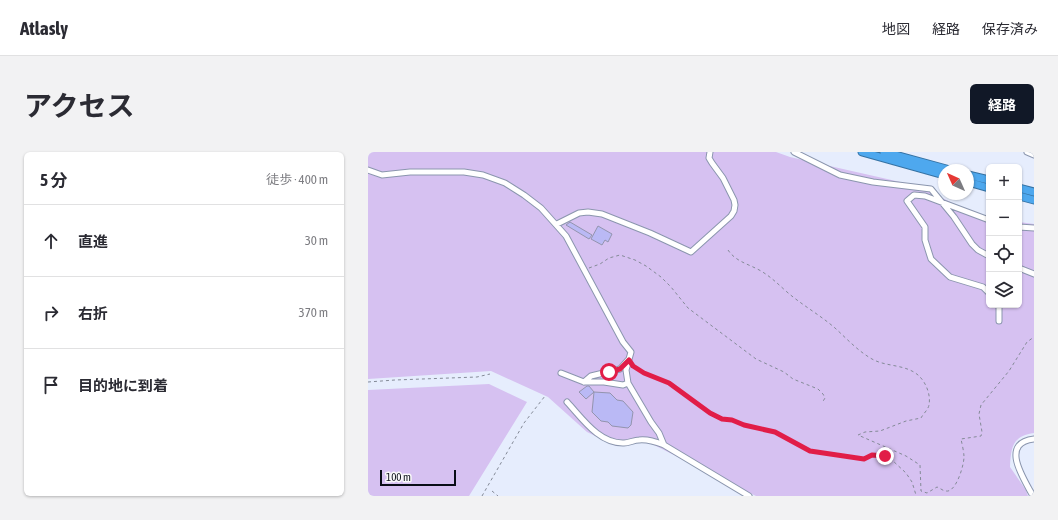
<!DOCTYPE html>
<html lang="ja">
<head>
<meta charset="utf-8">
<style>
	body { margin:0; font-family:"Asap Condensed","Noto Sans JP",sans-serif; background:#f2f2f3; color:#2b2b33 }
	.controls { position:absolute; right:12px; top:12px; display:grid; overflow:hidden; border-radius:6px; box-shadow:0 1px 3px #0004 }
	.controls button { width:36px; height:36px; display:grid; place-items:center; padding:0; border:0; border-bottom:1px solid #e1e1e2; background:#fff; color:#2b2b33; font:20px sans-serif }
	.compass { position:absolute; left:570px; top:12px; width:36px; height:36px; border-radius:50%; background:#fff; box-shadow:0 1px 3px #0004; rotate:315deg }
	.scale { position:absolute; left:12px; bottom:10px; width:76px; box-sizing:border-box; padding-left:4px; border:2px solid #0a0e17; border-top:0; font-size:11px; line-height:14px; white-space:nowrap; color:#0a0e17; -webkit-text-stroke:3px #fafafa; paint-order:stroke }
	.stop { position:absolute; width:12px; height:12px; margin:-9px; border:3px solid #e11d48; border-radius:50%; background:#fff }
	.stop.end { background:#e11d48; border-color:#fff; box-shadow:0 1px 4px #0008 }
	.list { margin:0; padding:0; list-style:none }
	h2 { display:flex; justify-content:space-between; align-items:center; height:52px; margin:0; padding:0 16px; font-size:17px }
	h2 small { font-size:13px; font-weight:400; color:#7c7c81 }
	.list li { display:grid; grid-template-columns:26px 1fr auto; gap:12px; align-items:center; box-sizing:border-box; height:72px; padding:0 16px; border-top:1px solid #e1e1e2 }
	.list b { display:block; font-size:15px; white-space:nowrap }
	.list em { font-size:13px; font-style:normal; color:#7c7c81 }
	.icon { flex:none; width:22px; height:22px; fill:none; stroke:currentColor; stroke-width:2; stroke-linecap:round; stroke-linejoin:round }
	.map { position:relative; flex:none; width:666px; height:344px; overflow:hidden; border-radius:6px }
	header { display:flex; align-items:center; gap:24px; box-sizing:border-box; height:56px; padding:0 20px; background:#fff; border-bottom:1px solid #e1e1e2 }
	header strong { font-size:19px }
	nav { display:flex; gap:22px; margin-inline-start:auto; font-size:14px }
	.intro { display:flex; align-items:center; justify-content:space-between; box-sizing:border-box; height:96px; padding:0 24px }
	h1 { margin:0; font-size:28px }
	.button { padding:10px 18px; border-radius:6px; background:#111827; color:#fff; font-size:14px; font-weight:700 }
	main { display:flex; gap:24px; padding:0 24px }
	aside { flex:1; background:#fff; border-radius:6px; box-shadow:0 1px 3px #0004 }
	.map>svg:first-child { display:block }
</style>
</head>
<body>
<header>
<strong>Atlasly</strong>
<nav><a>地図</a><a>経路</a><a>保存済み</a></nav>
</header>
<div class="intro"><h1>アクセス</h1><a class="button">経路</a></div>
<main>
<aside>
<h2>5 分<small>徒歩 · 400 m</small></h2>
<ul class="list">
<li><svg class="icon" aria-label="ahead" viewBox="0 0 24 24"><path d="M12 20V5M6 11l6-6 6 6"/></svg><div><b>直進</b></div><em>30 m</em></li>
<li><svg class="icon" aria-label="right" viewBox="0 0 24 24"><path d="M7 20v-9h11M14 6l5 5-5 5"/></svg><div><b>右折</b></div><em>370 m</em></li>
<li><svg class="icon" aria-label="arrive" viewBox="0 0 24 24"><path d="M6 21V4h12l-3 4 3 4H6"/></svg><div><b>目的地に到着</b></div></li>
</ul>
</aside>
<div class="map">
<svg width="666" height="344" viewBox="0 0 666 344">
	<rect width="100%" height="100%" fill="#e6edfd"/>
	<path fill="#d6c1f1" d="M0,0h408l14,5 128,29 61,30 10,2v87h30v-83l15,2v209c-22,3 -23,15 -24,34l16,23 2,6h-272l-104,-52 -9,-2 -27,4 -29,-14 -39,-35 -57,-26 -123,8z
		M121,232l38,18 -58,94h-101v-106z"/>
	<path fill="#bab9f5" stroke="#9394ae" d="M202,70l22,13 -3,4 -23,-14z
		M230,74l14,8 -4,8 -3,-2 -3,5 -11,-6z
		M219,234h2l5,6 16,1 7,7 6,1 10,11 -2,13 -3,3 -16,-2 -4,-4 -7,-1 -9,-9 2,-20 -8,7 -7,-7z"/>
	<g fill="none" stroke-linecap="round" stroke-linejoin="round">
		<g stroke="#8b96ae" stroke-width="7">
			<path id="minor" d="M426,0l46,23 33,7 58,7 23,28 18,27 6,6 11,6
				M659,0l7,3
				M0,18l14,5 28,-3h54l19,3 22,8 19,12 17,13 25,28 57,106 8,10 -5,18 2,13 23,39 8,11 5,12
				M621,68l-64,-24 -11,-1 -7,6 18,26v13l6,19 19,18 33,10 6,6
				M189,72l22,-11 9,-1 14,2 48,19 41,19 40,-36 3,-5 1,-6 -1,-5 -11,-22 -11,-15 -3,-5 1,-6
				M651,75l15,1
				M651,116l15,6
				M629,153l2,2v14
				M193,221l23,9h20l19,3 5,-2
				M216,230l7,-6 29,-7 8,-9
				M199,250c15,16 32,42 57,41 5,0 10,-3 15,-3 9,-1 17,2 25,5l85,51
				M665,344c-9,-17 -34,-53 1,-57"/>
		</g>
		<g stroke="#3672a3" stroke-width="9">
			<path id="highway" d="M494,0l82,23
				M516,0l66,18
				M600,23l21,5
				M600,30l21,6
				M651,36l15,4
				M651,44l15,4"/>
		</g>
		<path stroke="#848a97" stroke-width="1" stroke-dasharray="3 3" stroke-linecap="butt" d="M360,98c8,12 21,14 33,21 10,6 17,13 26,21 15,13 33,23 48,36 12,11 23,23 37,31 14,8 33,5 46,16 8,7 13,20 11,30 -1,5 -6,9 -8,13l-15,3 -26,10 -15,1 -7,3 48,21 14,9 1,26 6,2 10,-6c3,1 6,4 9,4 10,2 18,-26 18,-34 0,-5 -2,-13 -3,-18l20,-3 1,-4 -3,-18 2,-9 28,-34 18,-29 7,-5
			M221,116l11,-4 9,-6 11,-3 15,5 11,6 15,11 10,10 17,21 68,51 28,13 9,7 25,10 5,5 2,4 -3,5
			M264,213l12,8 25,10 41,30 11,6 11,1 12,5 31,7 35,19 54,8 8,-4h4l9,1 7,4 14,13 6,9 4,13
			M0,230l27,-2 82,-3 13,-3
			M124,339l6,5
			M114,344l42,-73 21,-27"/>
		<use href="#minor" stroke="#fff" stroke-width="5"/>
		<use href="#highway" stroke="#4ea8ee" stroke-width="7"/>
	</g>
	<g fill="none" stroke-linecap="round" stroke-linejoin="round">
		<path stroke="#e11d48" stroke-width="5" d="M241,220l11,-3 9,-9 4,6 11,7 25,10 41,30 12,6 10,1 12,5 31,7 35,19 54,8 8,-4 13,1"/>
	</g>
</svg>
<div class="controls">
<button>+</button>
<button>−</button>
<button><svg class="icon" aria-label="locate" viewBox="0 0 24 24"><circle cx="12" cy="12" r="6"/><path d="M12 2v4M12 18v4M2 12h4M18 12h4"/></svg></button>
<button><svg class="icon" aria-label="layers" viewBox="0 0 24 24"><path d="M12 4l9 5-9 5-9-5zM3 14l9 5 9-5"/></svg></button>
</div>
<svg class="compass" viewBox="-18 -18 36 36"><path d="M0-13l5 13h-10z" fill="#e53935"/><path d="M0 13l5-13h-10z" fill="#7c7c81"/></svg>
<div class="scale">100 m</div>
<div class="stop" style="left:241px;top:220px"></div>
<div class="stop end" style="left:517px;top:304px"></div>
</div>
</main>
</body>
</html>
